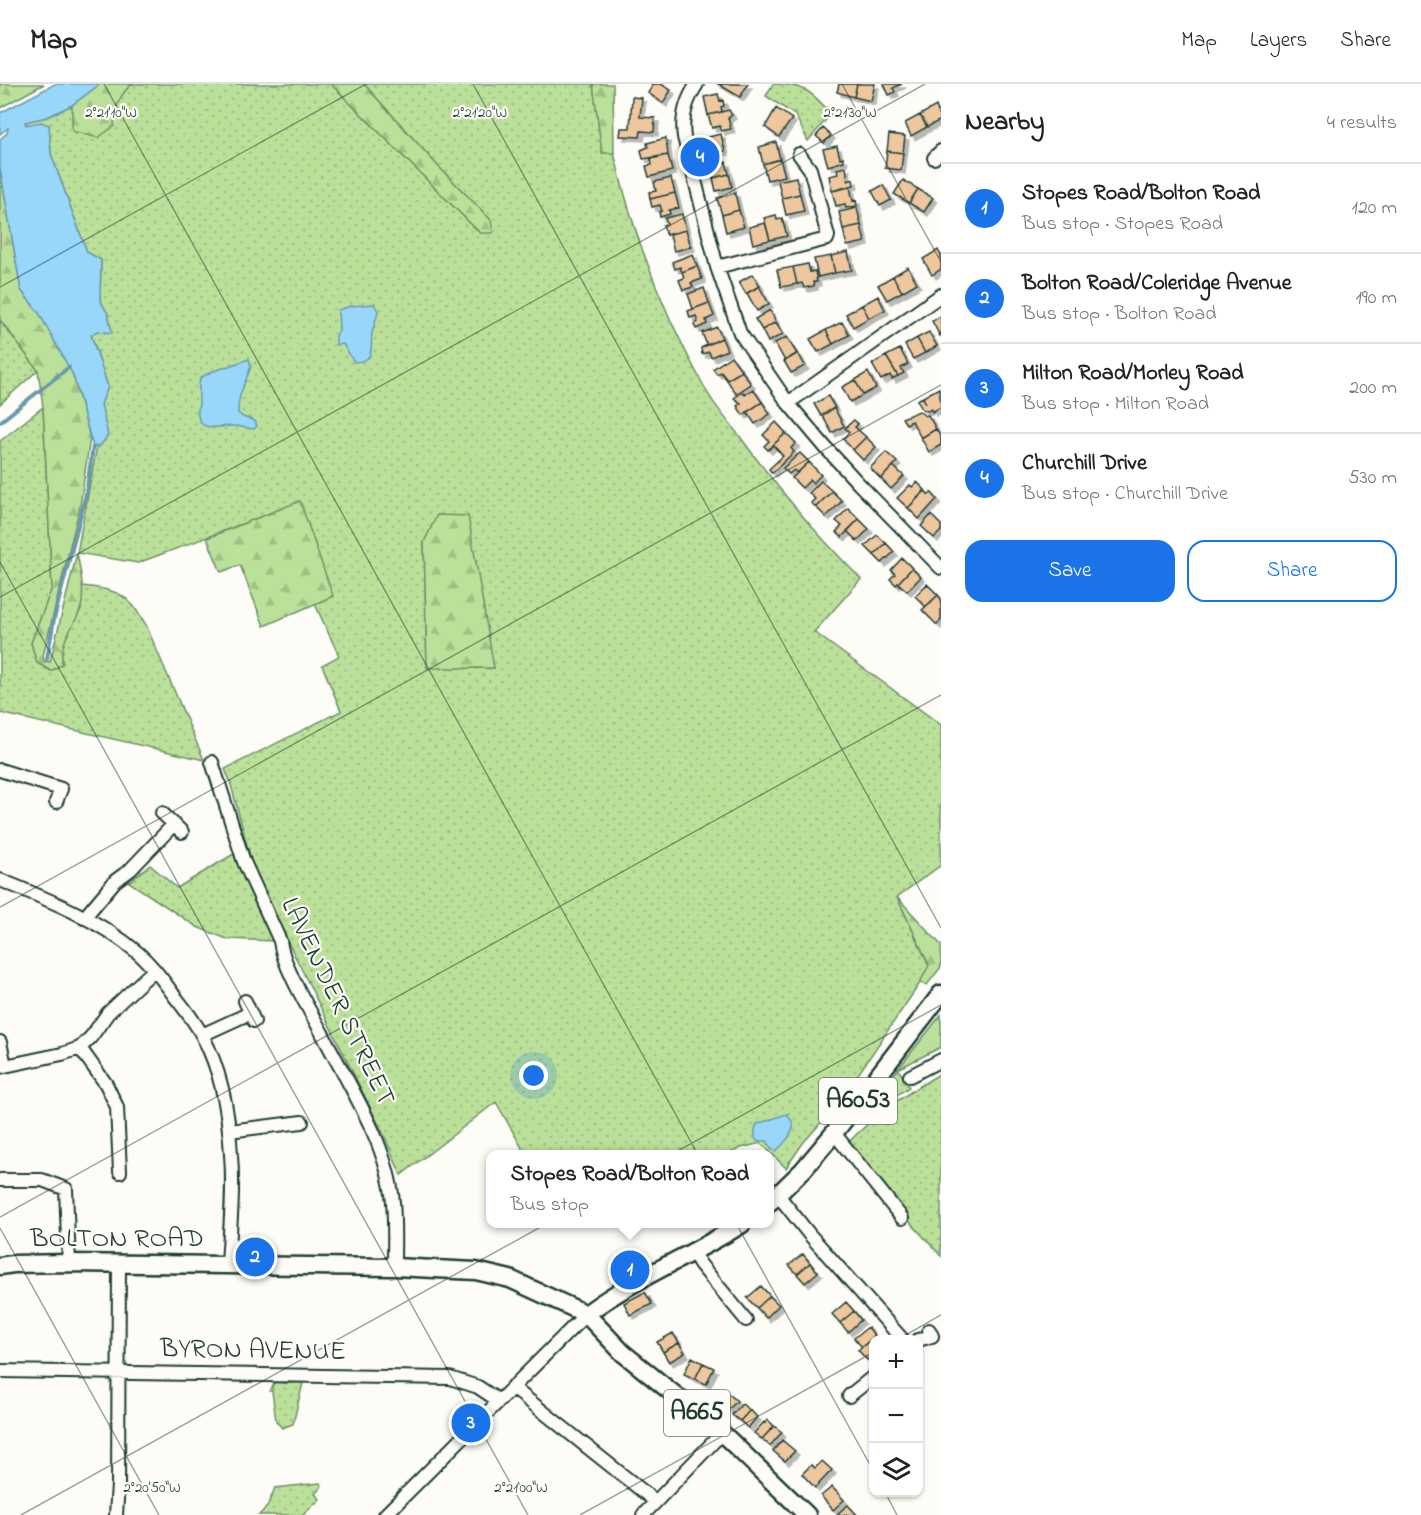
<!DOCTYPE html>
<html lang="en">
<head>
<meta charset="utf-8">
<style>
	body { margin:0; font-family:"Indie Flower",sans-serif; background:#f2f2f2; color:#222 }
	.controls { position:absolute; right:18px; bottom:18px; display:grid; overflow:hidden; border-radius:12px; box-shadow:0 2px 4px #0004 }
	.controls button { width:54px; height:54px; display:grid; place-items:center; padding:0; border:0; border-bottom:2px solid #e0e0e0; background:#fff; color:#222; font:30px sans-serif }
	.you { position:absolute; left:534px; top:992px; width:21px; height:21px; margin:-15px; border:4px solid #fff; border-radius:50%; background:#1a73e8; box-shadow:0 0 0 9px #1a73e833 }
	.badge { display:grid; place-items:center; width:39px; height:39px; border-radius:50%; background:#1a73e8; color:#fff; font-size:20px; font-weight:700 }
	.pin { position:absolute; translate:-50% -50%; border:3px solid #fff; box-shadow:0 2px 6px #0006 }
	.popup { position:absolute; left:486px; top:1066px; width:288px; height:78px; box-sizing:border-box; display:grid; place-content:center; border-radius:12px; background:#fff; filter:drop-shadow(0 2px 4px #0005); font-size:20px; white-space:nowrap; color:#767676 }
	.popup b { font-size:22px; color:#222 }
	.popup::after { content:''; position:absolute; left:50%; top:100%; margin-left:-12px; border:12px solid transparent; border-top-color:#fff }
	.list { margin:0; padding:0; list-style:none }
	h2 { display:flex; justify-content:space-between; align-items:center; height:78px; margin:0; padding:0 24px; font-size:26px }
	h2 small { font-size:20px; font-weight:400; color:#767676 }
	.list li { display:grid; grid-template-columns:39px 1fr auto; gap:18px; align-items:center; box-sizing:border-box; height:90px; padding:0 24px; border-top:2px solid #e0e0e0 }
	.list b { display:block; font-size:22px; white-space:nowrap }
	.list p { margin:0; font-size:20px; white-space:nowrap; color:#767676 }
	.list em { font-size:20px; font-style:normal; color:#767676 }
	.actions { display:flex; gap:12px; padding:18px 24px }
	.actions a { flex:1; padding:14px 0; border:2px solid #1a73e8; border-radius:18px; text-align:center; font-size:21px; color:#1a73e8 }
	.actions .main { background:#1a73e8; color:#fff }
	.icon { flex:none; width:33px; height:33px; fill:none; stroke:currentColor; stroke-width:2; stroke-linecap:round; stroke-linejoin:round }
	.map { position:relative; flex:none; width:941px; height:1431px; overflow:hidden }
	header { display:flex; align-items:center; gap:36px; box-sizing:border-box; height:84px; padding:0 30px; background:#fff; border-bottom:2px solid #e0e0e0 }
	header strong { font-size:28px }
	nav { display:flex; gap:33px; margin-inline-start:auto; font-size:21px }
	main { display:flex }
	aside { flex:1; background:#fff }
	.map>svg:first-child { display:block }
</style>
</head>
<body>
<header>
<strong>Map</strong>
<nav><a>Map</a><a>Layers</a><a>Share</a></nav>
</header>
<main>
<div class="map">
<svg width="941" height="1431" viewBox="0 0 941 1431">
	<defs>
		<pattern id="grass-dots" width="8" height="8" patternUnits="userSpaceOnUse" patternTransform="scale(1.5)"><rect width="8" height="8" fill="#bbe09a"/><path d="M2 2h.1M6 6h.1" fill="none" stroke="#a0c185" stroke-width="1.8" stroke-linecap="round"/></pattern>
		<pattern id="forest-firs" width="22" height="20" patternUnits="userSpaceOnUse" patternTransform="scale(1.5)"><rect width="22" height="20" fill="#bbe09a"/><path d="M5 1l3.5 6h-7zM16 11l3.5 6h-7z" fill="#a0c185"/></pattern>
		<filter id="shadow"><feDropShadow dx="4" dy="4" stdDeviation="0" flood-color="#0004"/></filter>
	</defs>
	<rect width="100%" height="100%" fill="#fdfcf7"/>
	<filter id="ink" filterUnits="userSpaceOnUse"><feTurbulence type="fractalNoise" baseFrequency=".0167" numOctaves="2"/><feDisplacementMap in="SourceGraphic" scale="12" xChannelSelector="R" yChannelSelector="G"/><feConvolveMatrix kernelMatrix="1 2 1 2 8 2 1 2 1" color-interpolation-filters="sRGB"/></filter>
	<g filter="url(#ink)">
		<path fill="url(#grass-dots)" stroke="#6d8e67" stroke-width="1.5" fill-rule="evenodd" d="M132,0h199l149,149 11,-13 -54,-55 -73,-81h229l9,68 12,1c19,81 51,164 92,237 9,17 23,32 35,48 36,50 76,97 120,141l-47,53 127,93v140l-44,32 32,69 -9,17 -80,118 -37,42 -17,25 -25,-25 -20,5 -13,6h-207l1,-6 -26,-46 -95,73 -16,-38 -96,-193 -37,-80 -22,-83 -5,-12 116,-58 -19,-46 17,-9 -24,-52 17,-8 -32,-94 -162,61 -61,-10 20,-107 4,-1 6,-12 -6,-29 7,-17 -17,-53 6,-3 14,1 -3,-18 -8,-14 1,-40 -14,-8 -36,-98 -2,-29h-23l-2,-3 23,-5 25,-12 1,26 41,-5c0,-17 5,-31 18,-42zM424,458l70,126h-1l-66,-1z
			M773,0c31,0 39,8 58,30l-23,27 -13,-26 -29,-19z
			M0,236l38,50 -38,34z
			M43,323l9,181 -21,55 6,19 25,2 -1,-18 20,-37 1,-23c35,3 47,8 64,39l58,135 -204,-47v-272z
			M237,768l9,29 27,60 -46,-2 -30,-12 -68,-45 21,-17 27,23z
			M898,985l11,18 -30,20 -4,-6z
			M941,989v183l-43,-47 -52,-64c28,-30 60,-51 95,-72z
			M281,1296l1,3h9l1,-3h9l2,3 -10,41 -11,4 -6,-7 -4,-30h-2l4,-8z
			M320,1399l2,3 -7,8 5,5 -17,16h-44l8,-8 8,-19z"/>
		<path fill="url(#forest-firs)" stroke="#6d8e67" stroke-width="1.5" d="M0,0h44l-44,24z
			M100,0h32c-13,11 -18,25 -18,42l-16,12 -26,-7v-26z
			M331,0h33l73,81 54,55 2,13h-13z
			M593,0h20l1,69h-12z
			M0,84l21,122 18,23 34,62 17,63 -10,68 -37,150 1,5 6,1 27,-109c3,17 9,41 3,57 -9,24 -19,26 -18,54l-11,7 -14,-8 -6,-20 21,-55 -9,-181 -5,-37 -38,-50z
			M300,417l33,95 -69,30 -24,-61 -19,7 -14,-34z
			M437,431l31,1 26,152h-67l-3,-126z
			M897,813l44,48v22l-14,18 -7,-2 9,-18z"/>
		<path fill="#bbe09a" stroke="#6d8e67" stroke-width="1.5" d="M941,931v32l-43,22z"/>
		<path fill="#99d7fa" stroke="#6899ab" stroke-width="1.5" d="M55,0h45l-28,21 -25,12 -22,5 1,3 15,-3 8,3 2,29 36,98 14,8 -1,40 8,14 4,19 -15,-2 -6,4 17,52 -7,17 7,31 -7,10 -8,2 -20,-72 -34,-62 -18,-23 -21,-122v-29l7,-6 1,-5 -8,6v-21z
			M374,220l4,7c-1,8 -5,15 -6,23 -2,14 4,28 -18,28l-11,-18 -7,1v-10l3,-4 -1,-21 13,-4z
			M249,275l2,7c-5,16 -14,29 -13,47l5,4 12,4 2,5 -3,3c-6,-1 -12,-2 -19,-3 -11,-1 -34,8 -37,-10 -1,-4 1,-10 1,-14 0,-9 -1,-15 1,-24l11,-6z
			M787,1030c2,4 5,6 6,10 2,8 -11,22 -17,27l-4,-2 -5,-8h-10c-4,-5 -2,-11 0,-17z"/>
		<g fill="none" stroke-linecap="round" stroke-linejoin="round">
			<path stroke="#6899ab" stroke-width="4" d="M0,338l69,-55
				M47,575l7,-40 32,-125 7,-47"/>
		</g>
		<path fill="#efc79f" stroke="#1f3d34" stroke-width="1.5" filter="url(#shadow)" d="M651,0h10l10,6 -8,13 -15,-10 5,-8z
			M718,0h30l-8,13z
			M839,0h18l-3,13 -17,-5z
			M857,0h18l-4,17 -17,-4z
			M884,0h18l-9,4 2,4 -6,3z
			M718,10l2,7 3,-1 1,6 -3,1 1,5 -14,3 -4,-18z
			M632,13l10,1 -2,19 15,1 -1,14 -13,-1 -1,6 -20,-1 1,-8h9z
			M936,22l5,14 -14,7 -7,-12z
			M776,24l16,11 -13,18 -14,-10z
			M729,26l3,5 -4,3 3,11 -10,2 -1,-5 -8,2 -4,-13z
			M920,31l7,12 -16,9 -6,-13z
			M823,44l8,7 -7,8 -8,-7z
			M721,50l4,17 -18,4 -3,-17z
			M889,50l16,2 -2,17 -16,-2z
			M666,54l2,17 -25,4 -2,-9 7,-3 -1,-4z
			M776,58l4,17 -17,5 -4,-17z
			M837,62l3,12 3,-1 1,4 -16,5 -5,-17z
			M887,67l16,2 -2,17 -16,-2z
			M668,71l4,16 -23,6 -3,-11 6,-1 -1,-6z
			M780,75l5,17 -18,4 -4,-16z
			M726,78l3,12 -16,4 -3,-12z
			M846,83l2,14 5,-2 1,6 -22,6 -3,-15 9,-2 -1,-5z
			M729,90l3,13 -16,4 -3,-13z
			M796,93l4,17 -18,4 -4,-17z
			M671,94l4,15 -25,6 -1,-7 7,-1 -2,-9z
			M903,96l15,9 -9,14 -15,-9z
			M883,101l8,15 -11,6 -8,-15z
			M850,103l3,14 3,-1 1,6 -11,2 -1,-4 -9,2 -4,-15z
			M918,105l15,9 -9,14 -15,-9z
			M675,109l4,15 -10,2 1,4 -10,3 -1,-5 3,-1 -2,-6 -8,2 -2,-8z
			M735,109l4,17 -17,5 -5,-17z
			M800,110l4,17 -18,4 -4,-17z
			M857,124l4,17 -18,4 -4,-17z
			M739,126l5,17 -18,5 -4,-17z
			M682,130l4,16 -20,5 -3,-10 4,-1 -2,-6z
			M776,131l1,5 5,-2 5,18 -17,4 -6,-22z
			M765,139l5,17 -17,4 -4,-17z
			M861,141l4,17 -18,4 -4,-17z
			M686,146l5,17 -17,4 -4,-17z
			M938,166l3,6v13l-9,6 -9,-16z
			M848,168l4,18 -17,3 -4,-17z
			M693,170l4,12 -15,6 -2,-5 -5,2 -3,-7z
			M831,172l4,17 -17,4 -4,-18z
			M808,180l2,8 5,-1 2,11h-4l1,4 -10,2 -2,-5 -5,1 -4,-17z
			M697,182l5,13 -11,4 2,4 -10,3 -4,-10 5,-2 -2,-6z
			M793,183l4,17 -16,3 -4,-17z
			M908,183l9,16 -15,9 -9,-16z
			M753,190l7,12 -14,8 -7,-12z
			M893,192l9,16 -15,8 -9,-15z
			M759,202l10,18 -12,7 -10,-18z
			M704,204l5,15 -16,6 -5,-15z
			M878,212l7,14 -16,8 -7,-13z
			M709,219l5,13 -8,4 1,4 -11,5 -2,-5 4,-2 -2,-6 -6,2 -2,-7z
			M862,221l7,13 -16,9 -7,-13z
			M770,226l6,12 -14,8 -7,-11z
			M941,232v19l-1,1 -8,-15z
			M776,238l7,12 -15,8 -6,-12z
			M842,238l7,13 -16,9 -7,-14z
			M717,243l5,11 -15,7 -5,-12z
			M826,246l7,14 -15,8 -8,-13z
			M929,248l8,14 -12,7 -8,-15z
			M787,253l10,17 -12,7 -10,-18z
			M722,254l5,12 -16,7 -2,-5 -7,2 -1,-6z
			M917,254l8,15 -12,6 -8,-14z
			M900,265l8,15 -7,4 3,5 -6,3 -12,-20z
			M798,269l7,13 -14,7 -7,-12z
			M731,272l11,15 -15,9 -6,-8 -4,2 -4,-5z
			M886,272l12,20 -6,3 -2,-4 -9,5 -9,-16z
			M742,287l9,13 -15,10 -9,-14z
			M868,288l8,16 -13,7 -8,-15z
			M855,296l8,15 -13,7 -8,-15z
			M939,304l2,19 -9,5 -1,-3 -3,2 -6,-2 -5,-9 6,-3 3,7 -3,-7z
			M753,305l9,13 -19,13 -6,-9 4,-3 -7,-5 9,-6 2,3z
			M828,312l7,12 -14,8 -7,-12z
			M762,318l8,12 -15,10 -8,-12z
			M834,324l10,18 -12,7 -10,-18z
			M919,327l6,5 3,-1 8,14 -15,9 -9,-17 -6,3 -4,-6z
			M854,336l4,4 -3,3 11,10 -13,13 -10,-11 6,-7 -4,-4z
			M776,338l10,11 -18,17 -4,-4 5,-5 -6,-6z
			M936,345l5,9v7l-12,7 -8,-14z
			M786,349l10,10 -5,5 3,4 -22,21 -3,-4 14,-13 -10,-11z
			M866,353l10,10 -13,13 -10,-10z
			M886,368l11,10 -16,17 -11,-11z
			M800,369l9,9 -12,11 -3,-3 -5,4 -6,-6z
			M809,378l12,13 -8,8 -3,-3 -8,8 -10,-10z
			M893,382l11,10 -13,13 -10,-10z
			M821,397l11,10 -16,16 -5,-4 4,-4 -6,-6z
			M917,398l8,8 -17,18 -11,-10 13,-13 2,2z
			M832,407l10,10 -16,16 -10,-10z
			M925,407l4,4 2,-3 6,7 -18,20 -11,-11z
			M848,424l11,11 -17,18 -6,-5 6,-6 -6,-5z
			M931,431l10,10v6l-7,7 -13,-12z
			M859,435l10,10 -12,12 -10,-10z
			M877,451l9,8 -12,12 -9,-9z
			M886,459l8,9 -12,11 -8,-8z
			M902,474l10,10 -16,17 -6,-6 5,-5 -4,-4z
			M912,484l9,9 -14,14 -9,-8z
			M927,500l11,11 -12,12 -11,-11z
			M938,511l3,4v21l-4,5 -15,-15z
			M803,1170l7,9 -13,11 -8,-9z
			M810,1179l8,9 -13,11 -8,-9z
			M761,1202l9,10 -13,12 -10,-10z
			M645,1208l7,12 -22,11 -6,-12z
			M770,1212l9,9 -13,13 -9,-10z
			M846,1218l8,9 -14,12 -8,-9z
			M854,1227l7,9 -13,12 -8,-9z
			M868,1243l7,9 -13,11 -8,-9z
			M673,1249l6,10 -16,9 -6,-10z
			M875,1252l4,4h-5v13l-7,7 -9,-10z
			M679,1259l6,10 -16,9 -6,-10z
			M692,1273l11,6 -8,16 -11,-5z
			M703,1279l11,5 -8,16 -11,-5z
			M723,1305l14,12 -9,9 -13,-12z
			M742,1320l8,6 -10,11 -8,-6z
			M750,1326l7,7 -9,11 -8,-7z
			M768,1336l6,6 -12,13 -8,-6 10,-11 1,1z
			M774,1342l8,6 -12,14 -8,-7z
			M782,1356l13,11 -10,10 -12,-10z
			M822,1377l10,9 -17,18 -13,-14 9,-9 4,3z
			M832,1403l12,13 -11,10 -12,-14z
			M848,1421l9,10h-19l-1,-1z"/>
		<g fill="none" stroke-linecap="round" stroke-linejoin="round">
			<g stroke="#1f3d34" stroke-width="16">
				<path id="minor" d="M697,0c-11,16 -16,33 -13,53l33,130 23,66 48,70 38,45 33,36 82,84
					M934,74l7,-7
					M717,183l110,-28 1,-3 -18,-67 -11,-15
					M788,319l153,-108
					M212,678l32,100 36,79c3,26 29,68 42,92 27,53 65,109 71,169 2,22 1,44 1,65
					M0,686l61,19 -5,13
					M162,729l20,19
					M0,796c47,19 98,39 137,72 14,12 25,27 36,42 10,13 21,26 29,41 19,35 27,80 29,120 3,36 -1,73 -3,109
					M84,834l31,-37 15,-11 44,-46
					M245,917l9,20
					M202,951l48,-22
					M0,958l5,24
					M80,964l26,36 11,23 3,65
					M0,983l62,-13 18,-6 11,-11 17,-24 46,-43
					M910,992l31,-16
					M229,1047l73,-9
					M834,1049l68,85
					M0,1096h42l24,9 3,74
					M778,1111l31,39 94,106
					M693,1168l7,12 46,56
					M918,1256l14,-4 -3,-6
					M0,1287l450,7 28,9 21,14
					M512,1303l143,114
					M849,1312l25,-20
					M116,1431l2,-31 1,-220
					M385,1431l201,-201
					M643,1431l79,-82"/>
			</g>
			<g stroke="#1f3d34" stroke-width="21">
				<path id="major" d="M770,1118l33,-32 31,-37 107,-139
					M0,1182l13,-2 56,-1 325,4 82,4 34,8 76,35 37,39 99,80 85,82
					M586,1230c48,-36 105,-58 156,-90"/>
			</g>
			<use href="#minor" stroke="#fdfcf7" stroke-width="12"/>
			<use href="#major" stroke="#fdfcf7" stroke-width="16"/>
		</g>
	</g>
	<path fill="none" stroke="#1f3d34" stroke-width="1.5" stroke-opacity="0.45" d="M104,0l770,1388M473,0l468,844M842,0l99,178M0,203l366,-203M0,478l528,953M0,513l925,-513M0,823l941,-522M0,1133l941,-522M0,1144l159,287M897,1256l44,-25M885,1408l12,23M21,1431l920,-510M580,1431l294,-163"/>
	<g text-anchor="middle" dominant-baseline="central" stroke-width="4.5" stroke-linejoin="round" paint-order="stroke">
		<g fill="#fdfcf7" stroke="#62766e" stroke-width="1.5">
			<rect x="819" y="994" width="78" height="46" rx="4.5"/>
			<rect x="664" y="1306" width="66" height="46" rx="4.5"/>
		</g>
		<g font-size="26" font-weight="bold" fill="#1f3d34">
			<text x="858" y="1017">A6053</text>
			<text x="697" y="1329">A665</text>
		</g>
		<g font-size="27" fill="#1f3d34" stroke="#fdfcf7">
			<text transform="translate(337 918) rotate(64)">LAVENDER STREET</text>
			<text x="117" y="1155">BOLTON ROAD</text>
			<text transform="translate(253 1267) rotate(1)">BYRON AVENUE</text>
		</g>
	</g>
	<g font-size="15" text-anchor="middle" fill="#1f3d34" stroke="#fdfcf7" stroke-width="4.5" stroke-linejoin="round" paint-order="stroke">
		<text x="111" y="33">2°21'10"W</text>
		<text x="480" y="33">2°21'20"W</text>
		<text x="850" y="33">2°21'30"W</text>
		<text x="152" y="1408">2°20'50"W</text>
		<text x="521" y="1408">2°21'00"W</text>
	</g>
</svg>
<div class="controls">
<button>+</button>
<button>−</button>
<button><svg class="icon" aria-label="layers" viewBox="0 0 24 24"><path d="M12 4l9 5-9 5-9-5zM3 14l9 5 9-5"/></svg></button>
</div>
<div class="you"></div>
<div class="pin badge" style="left:630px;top:1186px">1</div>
<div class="popup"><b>Stopes Road/Bolton Road</b>Bus stop</div>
<div class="pin badge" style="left:255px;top:1173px">2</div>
<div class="pin badge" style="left:471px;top:1339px">3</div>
<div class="pin badge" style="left:700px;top:73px">4</div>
</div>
<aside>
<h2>Nearby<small>4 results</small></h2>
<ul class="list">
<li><span class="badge">1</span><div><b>Stopes Road/Bolton Road</b><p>Bus stop · Stopes Road</p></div><em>120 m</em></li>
<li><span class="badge">2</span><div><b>Bolton Road/Coleridge Avenue</b><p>Bus stop · Bolton Road</p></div><em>190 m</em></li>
<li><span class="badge">3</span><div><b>Milton Road/Morley Road</b><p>Bus stop · Milton Road</p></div><em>200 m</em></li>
<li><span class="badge">4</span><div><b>Churchill Drive</b><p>Bus stop · Churchill Drive</p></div><em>530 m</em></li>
</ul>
<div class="actions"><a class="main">Save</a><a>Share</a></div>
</aside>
</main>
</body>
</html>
